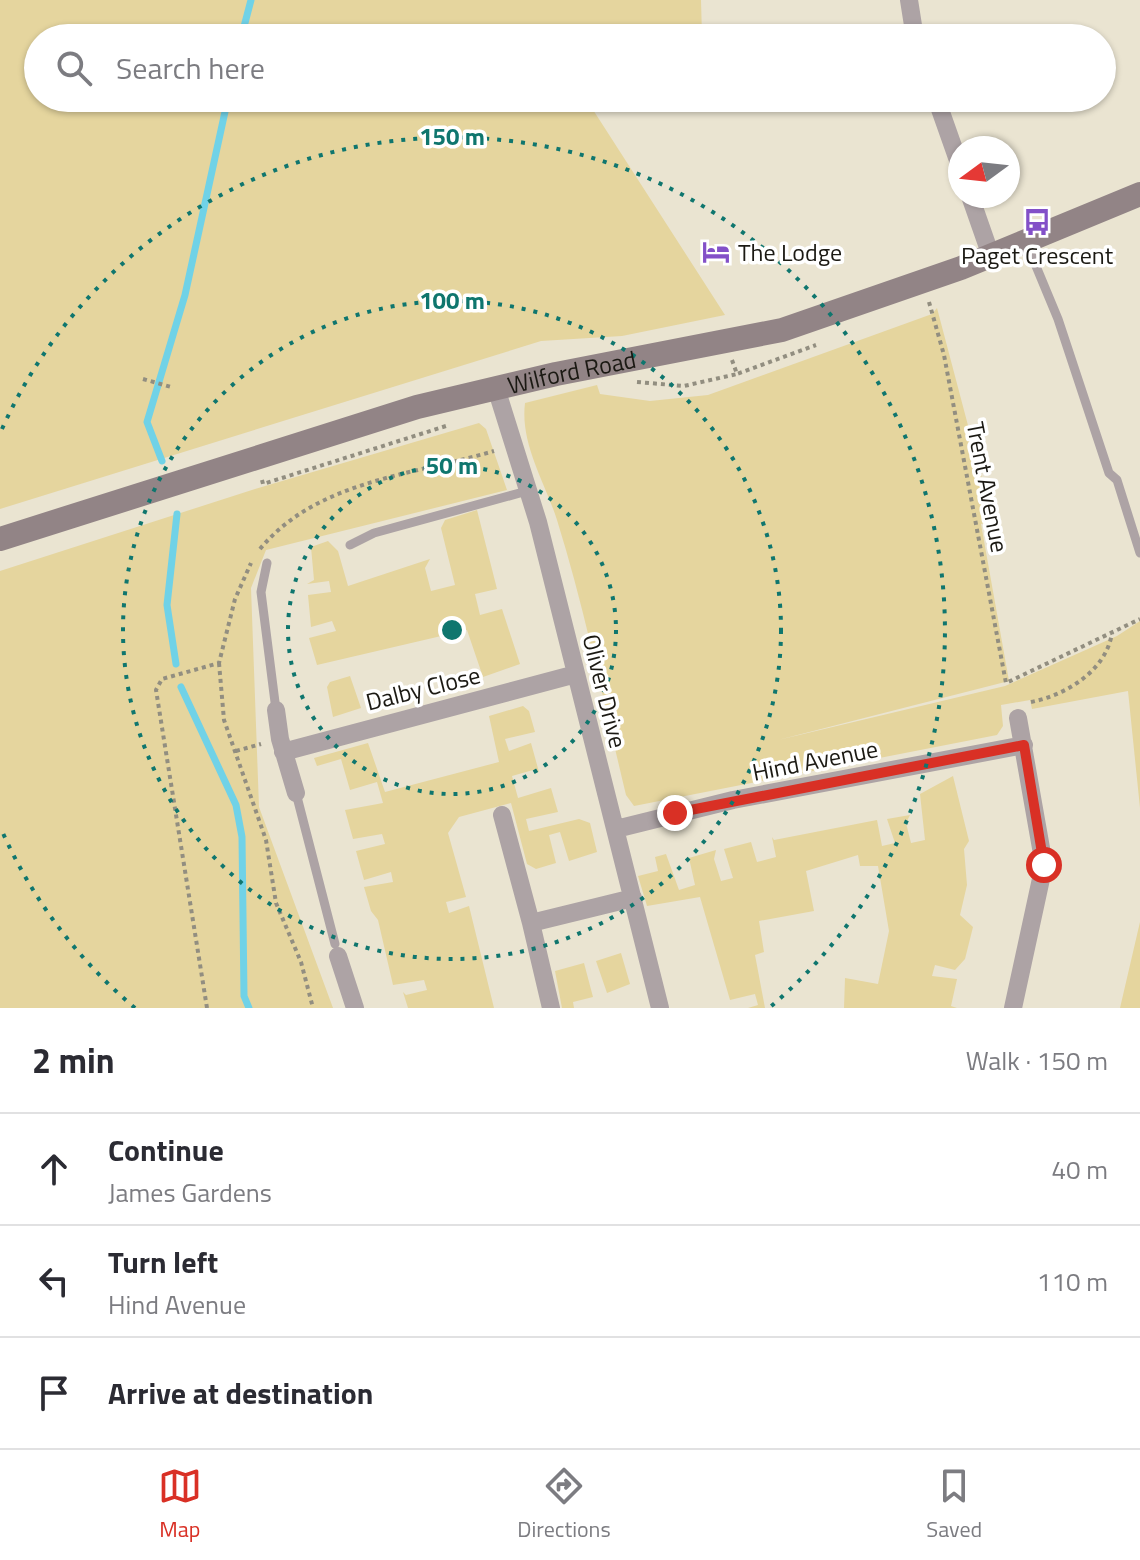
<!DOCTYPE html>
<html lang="en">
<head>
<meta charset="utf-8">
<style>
	body { margin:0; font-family:"Titillium Web",sans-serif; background:#f7f7f7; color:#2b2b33 }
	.compass { position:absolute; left:948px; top:136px; width:72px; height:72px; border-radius:50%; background:#fff; box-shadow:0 2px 6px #0004; rotate:255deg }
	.stop { position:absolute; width:24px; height:24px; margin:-18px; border:6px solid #d93025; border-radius:50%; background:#fff }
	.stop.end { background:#d93025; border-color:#fff; box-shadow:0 2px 8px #0008 }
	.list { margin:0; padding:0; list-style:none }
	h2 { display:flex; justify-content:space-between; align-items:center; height:104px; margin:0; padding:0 32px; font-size:34px }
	h2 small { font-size:26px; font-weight:400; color:#7c7c81 }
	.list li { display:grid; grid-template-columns:52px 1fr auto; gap:24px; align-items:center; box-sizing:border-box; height:112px; padding:0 32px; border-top:2px solid #e1e1e2 }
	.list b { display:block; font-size:30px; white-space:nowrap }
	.list p { margin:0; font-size:26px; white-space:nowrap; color:#7c7c81 }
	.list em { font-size:26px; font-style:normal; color:#7c7c81 }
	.icon { flex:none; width:44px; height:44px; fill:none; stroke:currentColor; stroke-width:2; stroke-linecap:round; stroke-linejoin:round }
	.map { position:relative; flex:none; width:1140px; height:1008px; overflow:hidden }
	.search { position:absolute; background:#fff; box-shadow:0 2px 6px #0004; left:24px; right:24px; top:24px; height:88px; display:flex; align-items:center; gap:20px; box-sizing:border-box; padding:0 28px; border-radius:44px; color:#7c7c81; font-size:30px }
	.sheet { height:440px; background:#fff }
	nav { display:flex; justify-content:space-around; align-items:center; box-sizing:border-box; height:112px; border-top:2px solid #e1e1e2; background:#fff; font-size:22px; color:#7c7c81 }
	nav a { display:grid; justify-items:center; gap:4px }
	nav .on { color:#d93025 }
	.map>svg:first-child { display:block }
</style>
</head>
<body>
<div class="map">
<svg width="1140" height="1008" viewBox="0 0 1140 1008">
	<rect width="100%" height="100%" fill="#eae4d1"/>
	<path fill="#e5d59e" d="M0,0h701l1,36 -4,2h-660v60h555l-5,4 137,213 -103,21 -81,5 -541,168z
		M937,308l56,212 -12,4 28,157 -231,59 227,-54 112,-50 23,-15v187l-12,-117 -96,18 -2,-9 -29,5 2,21 -6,9 -363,71 -8,-11c-22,-91 -41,-185 -69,-275 -12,-38 -37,-76 -32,-117l72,-18 3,9 50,7 58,-6 224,-81z
		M479,423l7,6 21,61 -241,60 -15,38 8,219 74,201h-333v-437l255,-82z
		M477,510l20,79 -22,5 5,21 22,-6 18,55 -37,13 -16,-47 -150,35 -8,-27 27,-7 -4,-10 -21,6 -3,-32 23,-3 -2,-11 -22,3 7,-4 -3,-33 17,-6 10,10 10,35 82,-27 -5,9 6,23 24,-6 -14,-57 4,-8z
		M350,676l11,32 -28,9 -6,-30 3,-5z
		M523,706l6,5 6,21 -30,7 4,12 22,-8 8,29 -6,-2 -21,6 6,22 33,-10 7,24 -32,7 3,12 50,-12 11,4 7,29 -28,9 -9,-29 -11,3 7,28 -20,6 -9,-5 -16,-61 -52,14 -11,16 18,64 -20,5 3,11 20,-7 25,102h-86l-5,-16 3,3 21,-5 -3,-10 -31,5 -15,-65 -7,-9 -7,-24 29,-5 -2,-10 -27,8 -8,-29 29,-7 -3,-10 -29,5 -8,-29 38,-7 -6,-21 -27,8 -9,-31 -24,7 -3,-8 54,-15 17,49 114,-30 -10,-46z
		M953,776l16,65 -5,8 3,36 -7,30 13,12 -8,32 -10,11 -20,-5 -3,11 25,3 -6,27 6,2h-113l1,-30 33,6 11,-53 -11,-65h-18l-2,-11 -52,16 8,40 -55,10 5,31 -9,3 10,53h-17l10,-3 -3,-11 -25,6 -30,-103 -53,9 -9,-30 20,-5 -3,-14 11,-3 13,36 16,-5 -6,-27 27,-8 -2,9 7,22 12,-3 -9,-29 27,-7 6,20 19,-5 -4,-20 2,3 103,-20 5,26 13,-3 -8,-24 23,-4 -4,8 5,20 14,-3 -5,-46z
		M1140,922v86h-20z
		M621,953l9,31 -23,9 -11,-32z
		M584,963l9,34 -20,5 1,6h-12l-7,-37z"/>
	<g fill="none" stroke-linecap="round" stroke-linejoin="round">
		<path stroke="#70d2e7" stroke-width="7" d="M241,38l10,-38
			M162,461l-15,-39 38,-127 43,-197
			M176,664l-9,-59 10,-91
			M181,687l55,118 6,32 2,159 5,12"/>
		<path stroke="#928e80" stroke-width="4" stroke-dasharray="4 4" stroke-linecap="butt" d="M929,302l15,53 62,328 134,-64
			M732,360l5,14 79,-29
			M143,379l28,8
			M637,382l47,4 53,-12
			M262,480l1,4 183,-58
			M260,549c57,-69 154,-74 234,-98
			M219,663l5,57 42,120 10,63 25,59 12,46
			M1031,702c35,-7 75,-31 81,-69
			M236,751l25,-7
			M207,1008l-51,-318 6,-11 57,-16 16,-64 16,-36"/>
		<path stroke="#ada3a5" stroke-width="9" d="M1026,242l32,77 51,154 8,7 23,73
			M350,545l24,-12 153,-42
			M267,563l-6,29 15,118
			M296,793l39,151"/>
		<path stroke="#ada3a5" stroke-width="18" d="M909,0l6,38
			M936,98l24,68
			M970,196l21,60
			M496,388l42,134 122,486
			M276,710l4,29 16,54
			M283,752l293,-78
			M502,815l29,108 102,-25
			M616,829l117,-29 291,-55
			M531,923l20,85
			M338,956l17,52
			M1013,1008l31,-143 -26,-147"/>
		<path stroke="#928486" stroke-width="24" id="s1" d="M0,539l417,-132 139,-33 226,-44 179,-62 179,-74"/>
	</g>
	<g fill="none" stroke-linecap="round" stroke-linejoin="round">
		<path stroke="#d93025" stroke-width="10" d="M675,813l349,-68 20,120"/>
	</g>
	<g fill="none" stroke="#0f766e" stroke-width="4" stroke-dasharray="4 8">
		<circle cx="452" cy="630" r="164"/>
		<circle cx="452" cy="630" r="329"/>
		<path d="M135 1008A493 493 0 0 1 2 831M2 429A493 493 0 1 1 769 1008"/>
	</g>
	<defs>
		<g id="bus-bare" transform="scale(2.16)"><path d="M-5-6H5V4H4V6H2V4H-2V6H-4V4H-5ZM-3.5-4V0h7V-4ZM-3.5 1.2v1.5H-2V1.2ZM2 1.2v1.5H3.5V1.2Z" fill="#8350c8" stroke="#fff" stroke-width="2.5" paint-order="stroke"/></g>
		<g id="hotel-bare" transform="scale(2.16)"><path d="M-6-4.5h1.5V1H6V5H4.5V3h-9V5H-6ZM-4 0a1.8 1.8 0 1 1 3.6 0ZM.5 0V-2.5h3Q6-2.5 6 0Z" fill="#8350c8" stroke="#fff" stroke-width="2.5" paint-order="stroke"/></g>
	</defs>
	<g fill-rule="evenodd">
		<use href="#bus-bare" x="1037" y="222"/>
		<use href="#hotel-bare" x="716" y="252"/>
	</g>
	<g text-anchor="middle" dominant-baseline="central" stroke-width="7" stroke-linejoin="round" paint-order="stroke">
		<g font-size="24" fill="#1b1913" stroke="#fff" text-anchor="start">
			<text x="738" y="252">The Lodge</text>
			<text x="1037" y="255" text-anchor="middle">Paget Crescent</text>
		</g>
		<g font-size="24" fill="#1b1913" stroke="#fff">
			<text stroke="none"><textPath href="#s1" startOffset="596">Wilford Road</textPath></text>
			<text transform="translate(988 487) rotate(79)">Trent Avenue</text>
			<text transform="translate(423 688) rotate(-14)">Dalby Close</text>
			<text transform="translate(605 691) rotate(76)">Oliver Drive</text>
			<text transform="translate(815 760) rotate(-11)">Hind Avenue</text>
		</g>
	</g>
	<circle cx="452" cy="630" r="12" fill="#0f766e" stroke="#fff" stroke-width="4"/>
	<g font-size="24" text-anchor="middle" font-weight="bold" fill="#0f766e" stroke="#fff" stroke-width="7" stroke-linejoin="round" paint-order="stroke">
		<text x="452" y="145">150 m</text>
		<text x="452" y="309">100 m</text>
		<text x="452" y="474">50 m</text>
	</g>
</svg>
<svg class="compass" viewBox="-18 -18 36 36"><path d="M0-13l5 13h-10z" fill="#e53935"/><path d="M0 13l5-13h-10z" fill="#7c7c81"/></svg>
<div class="stop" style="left:1044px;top:865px"></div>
<div class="stop end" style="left:675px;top:813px"></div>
<div class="search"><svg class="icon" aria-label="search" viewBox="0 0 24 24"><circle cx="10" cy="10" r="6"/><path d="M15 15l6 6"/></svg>Search here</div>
</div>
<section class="sheet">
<h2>2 min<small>Walk · 150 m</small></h2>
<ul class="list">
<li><svg class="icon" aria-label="ahead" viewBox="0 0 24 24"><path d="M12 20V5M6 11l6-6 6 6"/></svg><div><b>Continue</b><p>James Gardens</p></div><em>40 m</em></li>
<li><svg class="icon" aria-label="left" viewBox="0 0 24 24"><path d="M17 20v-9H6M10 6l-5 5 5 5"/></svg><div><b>Turn left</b><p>Hind Avenue</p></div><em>110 m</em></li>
<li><svg class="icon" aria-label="arrive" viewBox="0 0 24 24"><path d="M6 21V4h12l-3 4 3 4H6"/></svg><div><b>Arrive at destination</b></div></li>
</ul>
</section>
<nav>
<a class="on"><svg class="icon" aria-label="map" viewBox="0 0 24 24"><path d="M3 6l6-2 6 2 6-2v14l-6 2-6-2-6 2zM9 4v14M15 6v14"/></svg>Map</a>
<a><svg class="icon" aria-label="directions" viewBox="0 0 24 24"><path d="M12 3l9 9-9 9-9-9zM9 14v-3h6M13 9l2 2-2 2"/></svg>Directions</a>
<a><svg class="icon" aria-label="saved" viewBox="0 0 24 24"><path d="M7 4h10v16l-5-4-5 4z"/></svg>Saved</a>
</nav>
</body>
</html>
